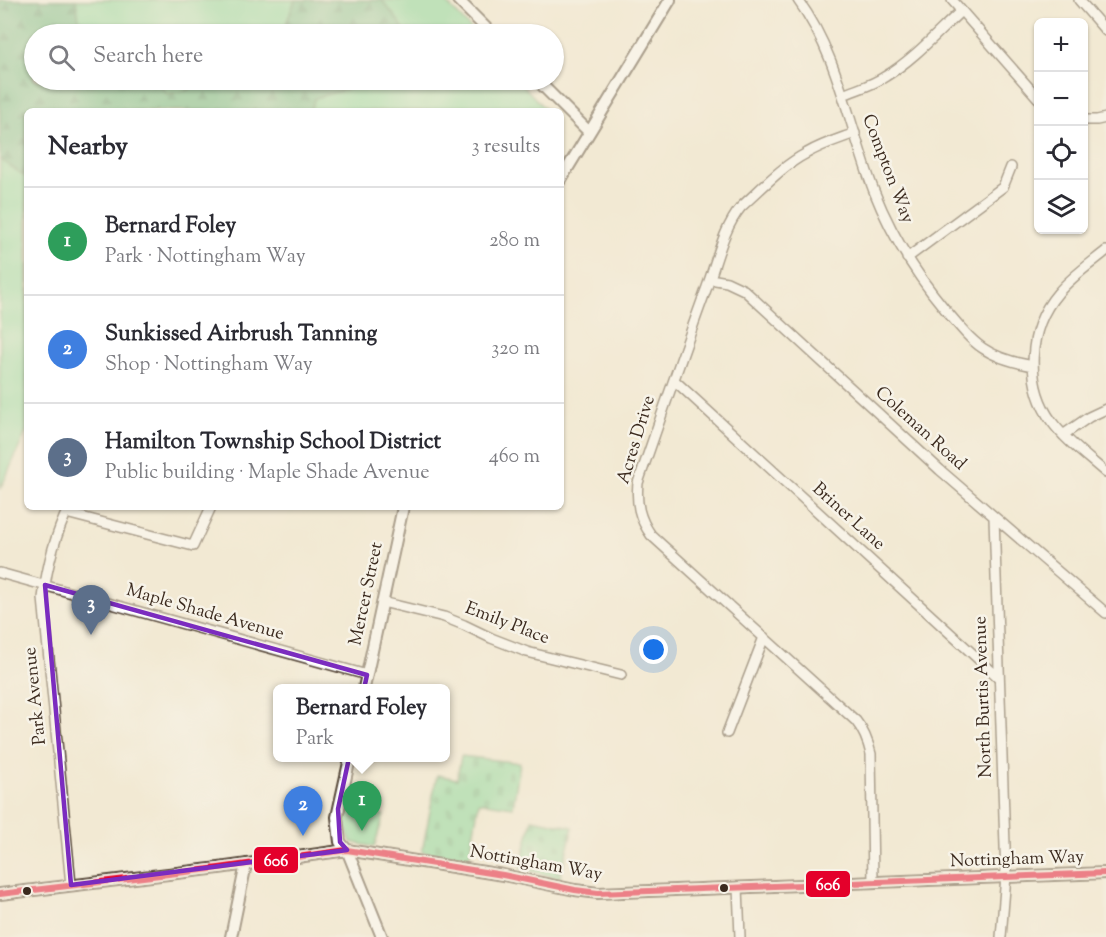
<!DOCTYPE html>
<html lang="en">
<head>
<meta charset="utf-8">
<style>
	body { margin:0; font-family:"Sorts Mill Goudy",serif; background:#f7f7f7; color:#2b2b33 }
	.controls { position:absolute; right:18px; top:18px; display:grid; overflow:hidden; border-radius:9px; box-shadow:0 2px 4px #0004 }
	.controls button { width:54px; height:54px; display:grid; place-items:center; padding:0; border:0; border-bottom:2px solid #e1e1e2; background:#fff; color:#2b2b33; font:30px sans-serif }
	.you { position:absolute; left:654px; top:650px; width:21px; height:21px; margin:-15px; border:4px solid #fff; border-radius:50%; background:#1a73e8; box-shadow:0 0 0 9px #1a73e833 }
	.badge { display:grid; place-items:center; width:39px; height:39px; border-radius:50%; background:#111827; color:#fff; font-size:20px; font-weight:700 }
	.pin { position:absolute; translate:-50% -50px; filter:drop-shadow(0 2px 3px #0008) }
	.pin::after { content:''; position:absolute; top:32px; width:21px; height:18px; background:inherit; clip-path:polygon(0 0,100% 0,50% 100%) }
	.popup { position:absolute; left:273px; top:684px; width:177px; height:78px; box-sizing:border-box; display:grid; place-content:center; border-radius:9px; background:#fff; filter:drop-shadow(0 2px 4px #0005); font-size:20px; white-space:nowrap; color:#7c7c81 }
	.popup b { font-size:22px; color:#2b2b33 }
	.popup::after { content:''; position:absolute; left:50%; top:100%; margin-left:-12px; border:12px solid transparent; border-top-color:#fff }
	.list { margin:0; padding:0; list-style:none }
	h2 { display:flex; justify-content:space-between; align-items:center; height:78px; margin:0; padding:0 24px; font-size:26px }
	h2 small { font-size:20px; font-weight:400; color:#7c7c81 }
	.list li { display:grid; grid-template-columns:39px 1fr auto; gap:18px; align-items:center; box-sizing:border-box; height:108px; padding:0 24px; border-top:2px solid #e1e1e2 }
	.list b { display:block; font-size:22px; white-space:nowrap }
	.list p { margin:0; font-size:20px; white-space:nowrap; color:#7c7c81 }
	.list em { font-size:20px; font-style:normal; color:#7c7c81 }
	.icon { flex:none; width:33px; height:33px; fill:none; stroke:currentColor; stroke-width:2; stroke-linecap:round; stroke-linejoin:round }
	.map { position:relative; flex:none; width:1106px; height:937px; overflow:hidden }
	.search { position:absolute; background:#fff; box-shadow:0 2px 4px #0004; left:24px; top:24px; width:540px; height:66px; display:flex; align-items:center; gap:15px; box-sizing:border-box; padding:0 21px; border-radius:33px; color:#7c7c81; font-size:22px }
	.panel { position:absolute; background:#fff; box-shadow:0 2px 4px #0004; left:24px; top:108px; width:540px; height:402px; border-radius:9px }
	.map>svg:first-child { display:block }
</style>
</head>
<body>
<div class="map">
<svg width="1106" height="937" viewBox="0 0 1106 937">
	<defs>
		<pattern id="forest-firs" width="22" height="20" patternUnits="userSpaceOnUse" patternTransform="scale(1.5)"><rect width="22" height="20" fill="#6ab881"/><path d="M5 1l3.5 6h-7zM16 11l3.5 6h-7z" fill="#589669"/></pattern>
		<pattern id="cemetery-stones" width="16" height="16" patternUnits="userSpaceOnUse" patternTransform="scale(1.5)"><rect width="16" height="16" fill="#83d799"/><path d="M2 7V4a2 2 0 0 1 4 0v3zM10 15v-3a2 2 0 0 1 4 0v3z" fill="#72b983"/></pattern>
	</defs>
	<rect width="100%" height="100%" fill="#f7f3e8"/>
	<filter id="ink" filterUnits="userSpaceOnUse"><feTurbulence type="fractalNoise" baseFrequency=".0167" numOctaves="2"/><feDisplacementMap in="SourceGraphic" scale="12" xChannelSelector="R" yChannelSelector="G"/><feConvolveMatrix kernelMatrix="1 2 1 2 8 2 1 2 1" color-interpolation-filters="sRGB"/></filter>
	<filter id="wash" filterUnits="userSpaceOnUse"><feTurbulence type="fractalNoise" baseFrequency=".008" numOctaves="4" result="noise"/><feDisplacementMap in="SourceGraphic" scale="24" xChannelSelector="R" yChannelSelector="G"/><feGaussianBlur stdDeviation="1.35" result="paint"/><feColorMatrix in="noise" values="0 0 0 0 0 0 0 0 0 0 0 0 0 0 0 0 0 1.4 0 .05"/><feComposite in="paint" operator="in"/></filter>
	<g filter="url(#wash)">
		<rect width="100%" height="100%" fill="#f2e9d3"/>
		<path fill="url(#forest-firs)" stroke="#527150" stroke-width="1.5" d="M0,0h76l3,19 24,15h-69v46h123l10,14 21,-4 9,-10h194l-15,1 -60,17 -6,13h-283v67l-2,-1 -25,-18z
			M295,0h87l18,23 6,11h-124z"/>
		<path fill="url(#cemetery-stones)" stroke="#5f805c" stroke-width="1.5" d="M461,756l59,7 -7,44 -34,-5 -10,58 -47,-8 15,-77 20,4z
			M532,819l41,8 -13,51 -40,-9z"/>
		<path fill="#83d799" stroke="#5f805c" stroke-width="1.5" d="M76,0h219l-13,34h-179l-24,-15z
			M382,0h62l32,34h-70l-6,-11z
			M157,80h40l-9,10 -21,4z
			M391,80h127l29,31h-237l5,-13 61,-17z
			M0,159l27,19v252l-27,60z
			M343,810l41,5 -10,32 -23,-5 -6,-15z"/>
	</g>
	<g filter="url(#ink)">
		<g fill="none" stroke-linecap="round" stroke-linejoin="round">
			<g stroke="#564739" stroke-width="12">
				<path id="minor" d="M798,0c41,56 51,127 76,191 17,43 41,82 70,117 31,37 40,49 89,58
					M952,0l86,98
					M1079,0l27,31
					M843,95c14,-6 30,-10 43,-19 28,-17 51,-43 75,-65
					M1084,120h13l9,-2
					M855,133c-16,6 -33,11 -48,20 -25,13 -45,35 -66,54 -18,22 -24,53 -34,80 -24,65 -46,130 -69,196 -2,20 1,35 13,52l205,186c8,10 12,20 15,33l2,127
					M1106,251c-16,13 -35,26 -48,42 -31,36 -33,92 -6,129 15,20 36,35 54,51
					M907,258l96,-71 8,-20
					M710,279l17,3 17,8 196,180 166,143
					M674,380l325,298
					M1063,435l26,-18 17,-8
					M69,507c-14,28 -22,60 -26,91l28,287
					M66,513l127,33 18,-39
					M994,517l12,359 -5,61
					M0,573l367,102
					M382,602l62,15 20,8 27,13 36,14 94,23
					M727,733l37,-96
					M738,887l2,50"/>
			</g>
			<g stroke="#564739" stroke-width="14">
				<path id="tertiary" d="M458,0l34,34
					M537,80l52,52
					M561,179l109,-179
					M364,688l39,-181
					M350,758l-13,59 3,25 7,8 35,87
					M0,894l219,-26 128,-18 156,25 72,15 23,3 508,-20
					M231,937l15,-73"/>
			</g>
			<use href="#minor" stroke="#fff" stroke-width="9"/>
			<use href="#tertiary" stroke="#fff" stroke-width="10"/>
			<g stroke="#f7f3e8" stroke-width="10">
				<path id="bus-1" d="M0,894l219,-26 128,-18 156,25 72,15 23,3 508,-20"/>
			</g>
			<use href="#bus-1" stroke="#e4002b" stroke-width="6"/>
		</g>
	</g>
	<path d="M0 0H1106V937H0ZM45,585l322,90 -29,134 2,33 7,8 -276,35z" fill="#f2e9d3" fill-opacity=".55" fill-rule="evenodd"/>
	<path fill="none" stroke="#7b2cbf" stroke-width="4.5" stroke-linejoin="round" d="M45,585l322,90 -29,134 2,33 7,8 -276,35z"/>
	<g fill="#3b2a1e" stroke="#f7f3e8" stroke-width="2">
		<circle cx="724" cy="888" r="5"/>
		<circle cx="27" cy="891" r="5"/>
	</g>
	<g text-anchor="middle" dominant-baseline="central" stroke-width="5" stroke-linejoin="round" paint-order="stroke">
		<g font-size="18" fill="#3b2a1e" stroke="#f7f3e8">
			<text transform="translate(887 169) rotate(69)">Compton Way</text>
			<text transform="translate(920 429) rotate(42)">Coleman Road</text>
			<text transform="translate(637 440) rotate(-73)">Acres Drive</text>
			<text transform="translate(848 517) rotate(42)">Briner Lane</text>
			<text transform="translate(367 594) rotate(-78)">Mercer Street</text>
			<text transform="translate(205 613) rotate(16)">Maple Shade Avenue</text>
			<text transform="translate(507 624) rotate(21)">Emily Place</text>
			<text transform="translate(36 696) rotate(-96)">Park Avenue</text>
			<text transform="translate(984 697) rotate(-92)">North Burtis Avenue</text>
			<text transform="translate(1017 860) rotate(-2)">Nottingham Way</text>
			<text transform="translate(536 864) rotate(10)">Nottingham Way</text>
		</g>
	</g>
	<g stroke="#f7f3e8" stroke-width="2">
		<rect x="253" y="846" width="46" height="28" rx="6" fill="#e4002b"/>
		<rect x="805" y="870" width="46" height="28" rx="6" fill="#e4002b"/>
	</g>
	<g font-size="16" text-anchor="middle" font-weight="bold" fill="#fff">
		<text x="276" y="866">606</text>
		<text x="828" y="890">606</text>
	</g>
</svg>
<div class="controls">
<button>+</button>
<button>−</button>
<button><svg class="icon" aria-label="locate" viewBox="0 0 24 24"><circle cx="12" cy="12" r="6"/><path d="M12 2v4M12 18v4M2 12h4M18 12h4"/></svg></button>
<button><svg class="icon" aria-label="layers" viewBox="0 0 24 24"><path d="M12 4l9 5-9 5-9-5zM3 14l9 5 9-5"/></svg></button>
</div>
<div class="you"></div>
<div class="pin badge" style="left:362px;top:831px;background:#2e9e5b">1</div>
<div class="popup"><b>Bernard Foley</b>Park</div>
<div class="pin badge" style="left:303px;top:836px;background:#3f7fe0">2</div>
<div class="pin badge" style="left:91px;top:635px;background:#5c6f8a">3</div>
<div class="search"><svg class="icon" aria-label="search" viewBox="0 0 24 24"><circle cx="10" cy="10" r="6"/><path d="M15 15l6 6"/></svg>Search here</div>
<section class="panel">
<h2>Nearby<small>3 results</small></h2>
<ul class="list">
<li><span class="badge" style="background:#2e9e5b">1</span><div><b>Bernard Foley</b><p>Park · Nottingham Way</p></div><em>280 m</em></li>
<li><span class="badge" style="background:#3f7fe0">2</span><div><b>Sunkissed Airbrush Tanning</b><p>Shop · Nottingham Way</p></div><em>320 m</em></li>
<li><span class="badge" style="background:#5c6f8a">3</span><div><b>Hamilton Township School District</b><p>Public building · Maple Shade Avenue</p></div><em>460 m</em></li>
</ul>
</section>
</div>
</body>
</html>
